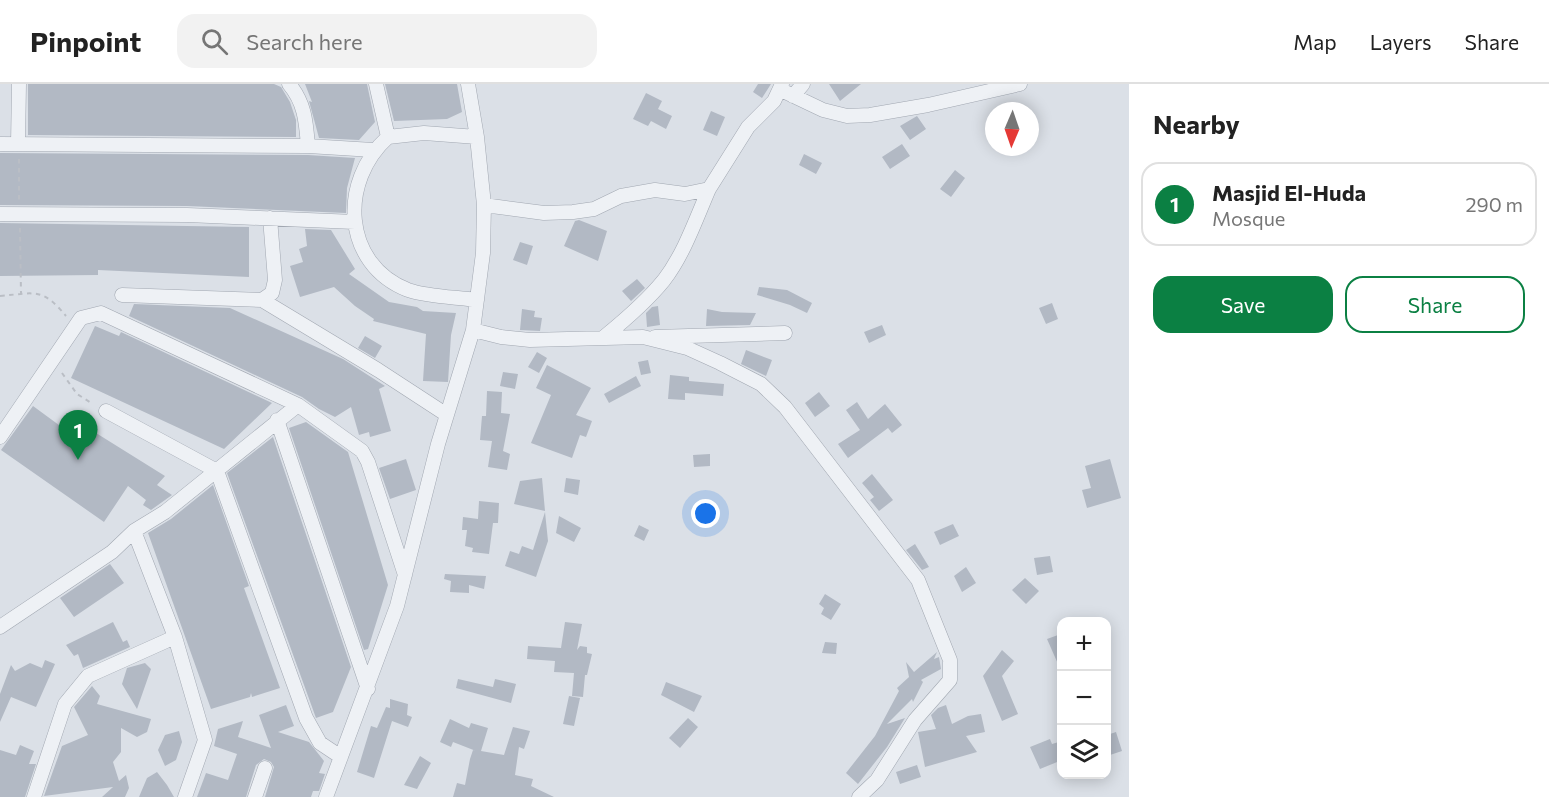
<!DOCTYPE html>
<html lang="en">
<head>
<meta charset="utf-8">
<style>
	body { margin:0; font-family:Commissioner,sans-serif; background:#f2f2f2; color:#222 }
	.controls { position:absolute; right:18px; bottom:18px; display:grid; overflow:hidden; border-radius:12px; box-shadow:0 3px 15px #0003 }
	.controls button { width:54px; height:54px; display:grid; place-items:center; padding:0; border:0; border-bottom:2px solid #e0e0e0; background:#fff; color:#222; font:30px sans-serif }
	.compass { position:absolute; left:985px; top:18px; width:54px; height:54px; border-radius:50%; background:#fff; box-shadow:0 3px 15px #0003; rotate:182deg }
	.you { position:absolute; left:706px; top:430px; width:21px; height:21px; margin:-15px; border:4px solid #fff; border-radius:50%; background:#1a73e8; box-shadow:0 0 0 9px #1a73e833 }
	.badge { display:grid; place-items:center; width:39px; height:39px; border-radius:50%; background:#0b8043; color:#fff; font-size:20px; font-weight:700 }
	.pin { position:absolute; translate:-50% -50px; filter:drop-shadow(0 2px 3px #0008) }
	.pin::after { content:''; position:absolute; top:32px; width:21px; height:18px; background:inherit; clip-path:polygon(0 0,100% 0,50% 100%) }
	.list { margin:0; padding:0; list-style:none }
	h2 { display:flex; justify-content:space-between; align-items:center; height:78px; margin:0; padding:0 24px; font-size:26px }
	h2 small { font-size:20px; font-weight:400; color:#767676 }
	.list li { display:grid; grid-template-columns:39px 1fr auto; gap:18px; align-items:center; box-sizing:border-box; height:84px; margin:0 12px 12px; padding:0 12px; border:2px solid #e0e0e0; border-radius:18px }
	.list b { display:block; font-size:22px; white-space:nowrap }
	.list p { margin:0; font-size:20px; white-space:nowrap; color:#767676 }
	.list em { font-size:20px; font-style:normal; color:#767676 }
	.actions { display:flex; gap:12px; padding:18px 24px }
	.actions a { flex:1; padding:14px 0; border:2px solid #0b8043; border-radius:18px; text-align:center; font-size:21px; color:#0b8043 }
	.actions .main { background:#0b8043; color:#fff }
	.icon { flex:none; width:33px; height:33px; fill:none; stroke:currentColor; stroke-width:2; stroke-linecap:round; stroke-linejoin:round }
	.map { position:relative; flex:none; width:1129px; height:713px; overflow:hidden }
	header { display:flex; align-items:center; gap:36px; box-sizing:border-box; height:84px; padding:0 30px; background:#fff; border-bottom:2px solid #e0e0e0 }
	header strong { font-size:28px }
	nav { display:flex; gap:33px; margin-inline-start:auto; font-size:21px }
	.search { width:420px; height:54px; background:#f2f2f2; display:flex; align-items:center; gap:15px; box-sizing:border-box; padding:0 21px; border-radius:18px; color:#767676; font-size:22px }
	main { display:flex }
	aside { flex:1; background:#fff }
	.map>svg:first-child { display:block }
</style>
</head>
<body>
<header>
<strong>Pinpoint</strong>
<div class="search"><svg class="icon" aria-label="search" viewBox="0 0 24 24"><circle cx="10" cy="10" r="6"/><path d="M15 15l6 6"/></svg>Search here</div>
<nav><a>Map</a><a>Layers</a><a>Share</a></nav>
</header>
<main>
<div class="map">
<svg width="1129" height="713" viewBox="0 0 1129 713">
	<rect width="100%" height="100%" fill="#dbe0e7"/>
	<path fill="#b2b9c4" d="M28,0h246l7,3 9,15 6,18v17l-268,-2z
		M305,0h62l8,38 -16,18 -40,-2 -10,-37 3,1z
		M385,0h72l5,28 -15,7 -53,2z
		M758,0h13l-9,14 -9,-6z
		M829,0h32l-21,17z
		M646,9l16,8 -4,8 14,7 -6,13 -15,-8 -3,5 -15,-7z
		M711,27l14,6 -8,19 -14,-6z
		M917,32l9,13 -16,11 -10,-14z
		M902,60l8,12 -20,13 -8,-12z
		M0,69l308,2 47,3 -8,30 -1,25 -159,-7 -187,-1z
		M804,70l18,9 -6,11 -17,-9z
		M955,86l10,8 -14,19 -11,-8z
		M579,136l28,11 -9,30 -34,-15 11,-25z
		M0,139l249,4v50l-151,-7v5l-98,1z
		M305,145l26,1 24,39 -6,5 40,28 28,5 6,4 33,2 -5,22 -3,47 -25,-1 3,-47 -53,-13 1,-2 -19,-13 -21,-19 -34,10 -10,-31 13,-4 -4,-13 8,-3z
		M520,158l13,4 -6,19 -14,-5z
		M637,195l8,9 -14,13 -9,-10z
		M759,203l28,3 25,13 -5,10 -17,-8 -33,-10z
		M1052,219l6,16 -12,5 -7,-16z
		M134,220l96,4 113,51 42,27 -6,3 12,42 -21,6 -1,-5 -10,3 -8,-28 -16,10 -16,-8 -17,-12 -173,-81z
		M658,222l2,19 -13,2 -1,-14 6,-6z
		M522,225l13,2 -1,6 8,1 -2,13 -20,-1z
		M707,225l15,3 34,1 -6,12 -44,1z
		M882,241l4,10 -17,8 -5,-11z
		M95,242l24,10 2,-4 151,71 -48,46 -153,-71z
		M365,252l17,10 -7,12 -17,-10z
		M746,266l26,10 -6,16 -25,-12z
		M537,268l10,6 -8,15 -11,-6z
		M648,276l3,13 -10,2 -3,-13z
		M547,281l44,23 -15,27 16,6 -6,16 -6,-2 -8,23 -41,-15 20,-48 -15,-7z
		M503,288l15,2 -3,15 -15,-3z
		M670,291l19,2v4l35,3 -1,12 -38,-3v7l-17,-1z
		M636,292l5,10 -32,17 -5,-9z
		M487,307l15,1 -1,21 9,1 -7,37 7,3 -3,16 -19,-3 4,-26 -12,-1 2,-24h4z
		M819,308l11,14 -15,11 -10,-14z
		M857,318l11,17 17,-15 17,21 -10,8 -4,-5 -40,30 -10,-14 22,-14 -14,-20z
		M33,322l30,22h25l77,48 -8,9 15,10 -21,15 -8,-5 3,-5 -18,-14 -24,36 -103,-72z
		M306,338l42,30 40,133 -20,64 -4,1 -75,-222z
		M273,353l78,230 -18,45 -17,6 -89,-245z
		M710,370v12l-16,1 -1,-12z
		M406,375l10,31 -26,9 -11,-31z
		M1110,375l11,39 -34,10 -5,-18 9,-2 -6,-22z
		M872,390l21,26 -14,11 -9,-11 4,-3 -12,-14z
		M542,394l3,33 -31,-7 6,-23z
		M566,394l14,2 -2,15 -14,-3z
		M213,401l36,101 -5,2 36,100 -28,9 -1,-4 -1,4 -39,12 -63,-176 23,-14z
		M479,417l20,2 -1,20h-5l-4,31 -17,-2 1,-4 -8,-2 2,-16h-5l1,-13 15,2z
		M545,428l3,29 -12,36 -31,-11 5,-15 9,3 3,-8 11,4z
		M559,432l22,12 -7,14 -18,-9z
		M953,440l6,12 -19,9 -6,-13z
		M639,441l10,5 -5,11 -10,-5z
		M915,460l14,23 -7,3 -16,-20z
		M1050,472l3,16 -16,3 -3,-17z
		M110,480l14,19 -50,34 -14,-19z
		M966,483l10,16 -14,9 -8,-16z
		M445,490l41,2 -2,13 -15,-4v8l-19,-1 1,-11 -7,-2z
		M1025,494l14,13 -13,13 -14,-14z
		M825,510l16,10 -10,16 -10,-6 3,-6 -5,-4z
		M113,538l10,20 4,-2 3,7 -47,21 -5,-14 -4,2 -8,-11z
		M565,538l17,2 -5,26 3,-4 7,1v6l5,1 -5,21h-2l-2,22 -11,-1 2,-23 -20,-1 1,-11 -28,-2 1,-13 33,2z
		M1058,551l4,9v29l-15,-34z
		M825,558l12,1 -1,11 -14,-1z
		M1002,566l12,11 -12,15 16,38 -16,7 -19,-45z
		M937,568l-3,7 5,-2 2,12 -20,11 2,2 -10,20 -1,-3 -25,25 18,-6 -18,29 -29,37 -12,-11 29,-37 24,-45 -2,-3 12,-11 -3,-15 8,10z
		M45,576l10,4 -19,43 -25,-10 -11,25v-28l11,-29 4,6 15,-8 12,5z
		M145,579l6,6 -14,40 -15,-25 5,-16z
		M458,595l35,8 2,-8 21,5 -5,19 -55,-15z
		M666,598l36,14 -8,16 -33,-17z
		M92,602l8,10 -3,8 54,15 -4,13 -10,5 -16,-9v24l-8,10 6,19 7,-6 3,13 -4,9h-23l11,-10 -69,9 18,-50 26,-11 -14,-28z
		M569,612l11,2 -6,28 -11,-2z
		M390,615l18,5 -1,11 5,2 -4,10 -16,-6 -18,57 -17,-6 14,-46 6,2 9,-21 4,1z
		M286,621l8,21 -16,6 31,10 15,19 -5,12 6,1 -6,17h-6l-2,6h-46l9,-30 -3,-5 -7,-3 -8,6 -10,32h-49l9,-24 22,7 9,-26 -23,-8 4,-17 25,-8 -5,16 33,11 -12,-33z
		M946,621l6,19 16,-8 13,-2 4,18 -19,4 11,16 -52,15 -7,-35 18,-3 -5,-14 7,-7z
		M688,634l10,9 -18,21 -11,-10z
		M450,635l19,9 2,-5 17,5 -7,23 23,4 9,-28 17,4 -6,18 -5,-2 -4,28 18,4 -2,7 23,11h-101l4,-14 8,2 5,-26 3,-9 3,1 -23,-9 -2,5 -11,-5z
		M179,647l3,11 -6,18 -11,6 -7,-16 7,-15z
		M1116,648l6,19 -15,5v-21z
		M1050,655l2,5 10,-3v19l-22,9 -10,-22z
		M20,661l14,6 -5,13h7l-11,33h-25v-47l16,5z
		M420,672l11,7 -14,26 -13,-4z
		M917,681l4,12 -21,7 -4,-12z
		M157,688l10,13 7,12h-35l8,-19z"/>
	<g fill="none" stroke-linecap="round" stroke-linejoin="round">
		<g stroke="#a1a7b1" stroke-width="15">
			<path id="minor" d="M289,0c16,19 17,38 19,62
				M468,0l9,53
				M781,6l42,20 24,6 23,-1 58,-10 92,-21
				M793,12l10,-12
				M388,53c-49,44 -46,127 20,153 20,7 47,7 69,10
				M0,60l308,2 65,4
				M18,60l1,-60
				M484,121l60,8 29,-1 21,-3 27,-13 34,-6 30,4 24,-5 39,-62 26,-26 8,-17
				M0,130l187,1 168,7
				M122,211l140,5 10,-7 3,-13 -5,-62
				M262,216l116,70 69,45
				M473,246l28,7 29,3 113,-3 44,11 33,15 41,21 24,23 133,173 32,80v20l-35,40 -38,60 -18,17
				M604,253c21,-17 43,-36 60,-57 20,-26 32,-61 45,-91
				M655,253l130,-4
				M106,327l111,60 89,247 14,25 21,14
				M277,336l91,269
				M0,353l81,-119 20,-5 197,92 64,46 6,11 37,113
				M0,543l112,-75 22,-21 31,-19 133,-107
				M175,553l30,103 -20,57
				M34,713l31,-93 23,-28 87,-39 -41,-106
				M255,713l10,-29
				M326,713l71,-191 41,-162 35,-114 10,-77 1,-48 -7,-68 -53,-4 -36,4 -12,-53"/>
		</g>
		<path stroke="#babec5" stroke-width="2" stroke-dasharray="4.5 4.5" stroke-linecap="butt" d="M19,75v42
			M20,144l1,66
			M0,212c35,-3 42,-9 66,20
			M62,289l15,21 16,10"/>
		<use href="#minor" stroke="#eef1f5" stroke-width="14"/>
	</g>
</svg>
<div class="controls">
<button>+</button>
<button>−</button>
<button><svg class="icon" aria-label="layers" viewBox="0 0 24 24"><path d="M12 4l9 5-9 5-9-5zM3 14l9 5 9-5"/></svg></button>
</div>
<svg class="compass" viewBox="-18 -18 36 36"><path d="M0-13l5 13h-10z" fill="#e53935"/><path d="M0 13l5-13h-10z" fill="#767676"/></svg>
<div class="you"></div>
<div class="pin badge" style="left:78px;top:376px">1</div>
</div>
<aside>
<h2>Nearby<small></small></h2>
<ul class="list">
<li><span class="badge">1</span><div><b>Masjid El-Huda</b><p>Mosque</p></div><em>290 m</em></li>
</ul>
<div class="actions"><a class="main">Save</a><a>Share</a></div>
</aside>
</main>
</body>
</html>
